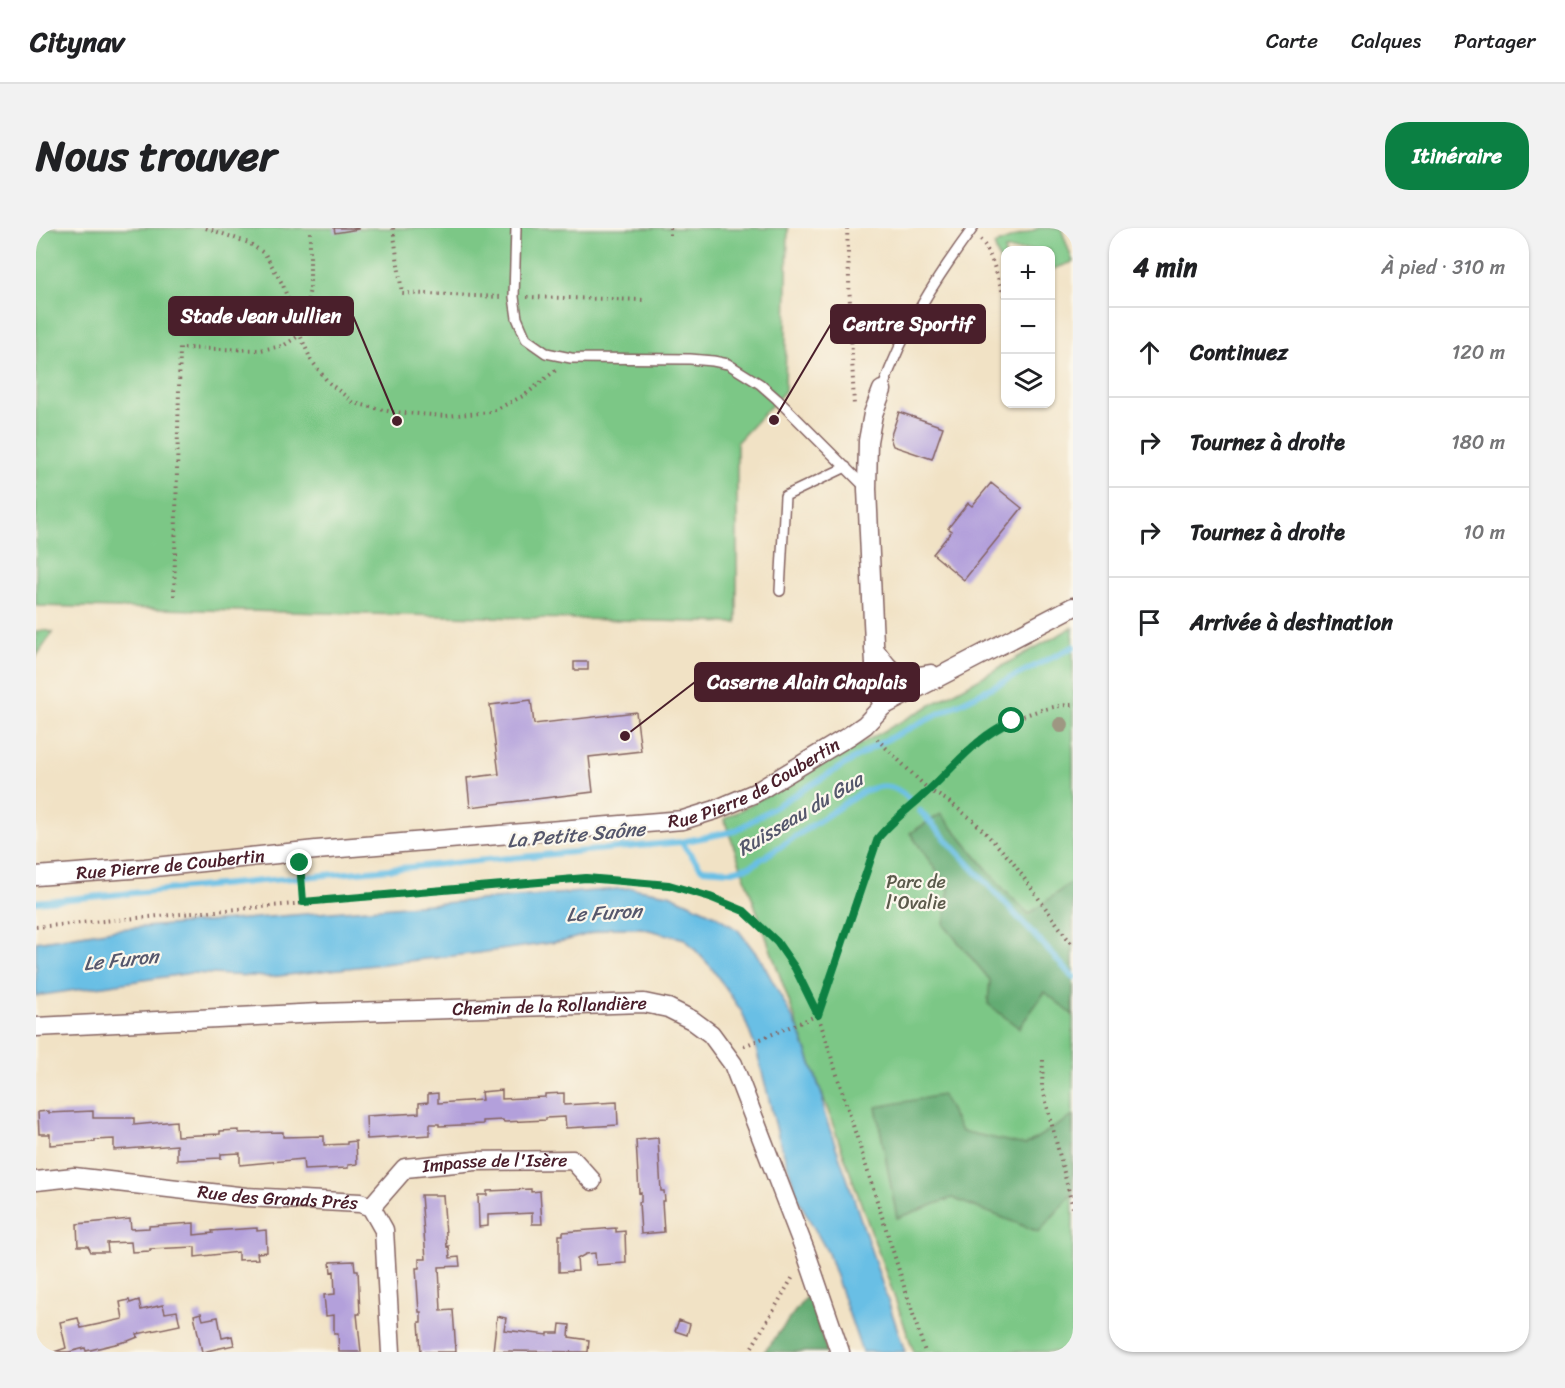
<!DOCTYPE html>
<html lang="fr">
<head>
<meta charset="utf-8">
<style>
	body { margin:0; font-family:Sriracha,sans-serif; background:#f2f2f2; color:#202124 }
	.controls { position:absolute; right:18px; top:18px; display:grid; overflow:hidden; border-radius:12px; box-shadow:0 2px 4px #0004 }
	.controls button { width:54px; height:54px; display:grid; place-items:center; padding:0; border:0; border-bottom:2px solid #e0e0e0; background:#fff; color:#202124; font:30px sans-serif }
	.stop { position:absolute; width:18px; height:18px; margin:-14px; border:4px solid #0b8043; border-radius:50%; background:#fff }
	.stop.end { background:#0b8043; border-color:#fff; box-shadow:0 2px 6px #0008 }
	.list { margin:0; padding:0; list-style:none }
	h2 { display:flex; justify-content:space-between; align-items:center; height:78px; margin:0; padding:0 24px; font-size:26px }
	h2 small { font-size:20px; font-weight:400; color:#757577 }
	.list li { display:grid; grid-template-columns:39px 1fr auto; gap:18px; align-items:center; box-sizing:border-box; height:90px; padding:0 24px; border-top:2px solid #e0e0e0 }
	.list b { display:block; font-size:22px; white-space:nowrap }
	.list em { font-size:20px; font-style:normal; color:#757577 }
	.icon { flex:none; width:33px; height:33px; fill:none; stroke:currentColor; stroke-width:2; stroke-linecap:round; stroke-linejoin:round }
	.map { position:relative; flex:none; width:1037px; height:1124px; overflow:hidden; border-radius:24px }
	header { display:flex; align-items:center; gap:36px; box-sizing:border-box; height:84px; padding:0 30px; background:#fff; border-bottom:2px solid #e0e0e0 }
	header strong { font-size:28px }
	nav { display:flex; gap:33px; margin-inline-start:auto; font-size:21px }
	.intro { display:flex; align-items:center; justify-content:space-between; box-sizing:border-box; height:144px; padding:0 36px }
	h1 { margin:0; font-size:42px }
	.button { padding:15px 27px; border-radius:24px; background:#0b8043; color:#fff; font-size:21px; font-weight:700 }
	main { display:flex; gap:36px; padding:0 36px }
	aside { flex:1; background:#fff; border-radius:24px; box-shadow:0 2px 4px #0004 }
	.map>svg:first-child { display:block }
</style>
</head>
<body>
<header>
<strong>Citynav</strong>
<nav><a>Carte</a><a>Calques</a><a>Partager</a></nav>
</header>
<div class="intro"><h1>Nous trouver</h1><a class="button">Itinéraire</a></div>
<main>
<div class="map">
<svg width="1037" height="1124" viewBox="0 0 1037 1124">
	<rect width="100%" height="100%" fill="#fbf7ec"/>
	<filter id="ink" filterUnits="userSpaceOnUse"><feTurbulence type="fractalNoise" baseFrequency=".0167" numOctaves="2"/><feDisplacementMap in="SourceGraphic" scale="12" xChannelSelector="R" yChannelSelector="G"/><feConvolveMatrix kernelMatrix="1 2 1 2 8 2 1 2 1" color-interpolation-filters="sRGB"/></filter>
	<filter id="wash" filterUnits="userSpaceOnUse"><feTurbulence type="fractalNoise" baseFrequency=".008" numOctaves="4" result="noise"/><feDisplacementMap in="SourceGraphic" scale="24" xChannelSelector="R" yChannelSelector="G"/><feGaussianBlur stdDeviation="1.35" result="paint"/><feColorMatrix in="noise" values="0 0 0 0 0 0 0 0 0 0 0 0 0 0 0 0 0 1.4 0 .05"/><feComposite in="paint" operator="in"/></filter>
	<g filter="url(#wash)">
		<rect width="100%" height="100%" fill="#f1e2c5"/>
		<path fill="#7bc786" stroke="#627358" stroke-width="1.5" d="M0,0h752l-3,163 -48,51v181l-701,-17z
			M1003,0h22l12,34 -22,8 -1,-20h-45v26l-11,-31z
			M1037,399v725h-159l-190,-533z
			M6,402l11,2 -17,25v-25z"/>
		<path fill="#64ac73" stroke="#57664f" stroke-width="1.5" d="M905,586l65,78 23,22 44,-33v134l-28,-23 -26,36 -31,-24 2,-24 -46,-55 5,-36 -39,-56z
			M906,867l19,36 64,14 48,-29v77l-34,39 -87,-34 -55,20 -21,-111z
			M772,1066l19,58h-63z"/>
		<path fill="#69bfe5" stroke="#5a6f88" stroke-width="1.5" d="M595,660l38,6 46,21 24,16 22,29 38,70 24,68 1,15 24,68 57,171h-43l-34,-99 -29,-52 -21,-66 -21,-83 -15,-40 -31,-45 -26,-28 -44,-11h-31l-46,13 -86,12 -208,24 -79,-4 -155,23v-54l83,-13z"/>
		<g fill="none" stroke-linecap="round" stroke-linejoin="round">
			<path stroke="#69bfe5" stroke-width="6" d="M884,583l153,166
				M645,614l21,27 30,2 19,-5 108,-72c20,-10 34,-12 50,5
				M0,674l645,-60 54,-11 145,-88 193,-96"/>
		</g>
		<g id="blocks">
			<path fill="#b3a0db" d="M298,0h24v1l-23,4z
				M863,184l44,15 -11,32 -39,-13 -3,-8z
				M955,255l31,25 -58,72 -31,-26 19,-23 -4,-3 20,-25 4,3z
				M538,434h14v8h-14z
				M495,472l3,24 102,-12 5,39 -52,6 4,35 -123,15 -3,-29 32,-4 -9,-69z
				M466,862v9l43,-2v-3l19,-1v12l53,-3 1,23 -52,3 -1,-11 -19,1v2l-42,2 -1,-2 -20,1v3l-44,2v-2h-9v11l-63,4 -1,-23 53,-3v-10l9,-1v-8l10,-1v10l44,-3 -1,-8z
				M13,883v2l44,-2v7h41v7l42,-4 1,15 43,-2v-3l19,-1v3l44,-1v5l41,-1v9l23,-1v-2l9,-1 1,23 -9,1v3l-44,2 -1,-11 -63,6v-12l-19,1v4l-44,2v-15l-63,5v-11l-19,1v2l-45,3v-11h-11l-1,-22z
				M622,910l3,53h3l1,10h-3l2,31 -23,2 -2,-32h2v-10l-2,1 -3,-53z
				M495,961v3l9,-1 2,33h-10v-11l-44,2v11l-9,1 -1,-32h9v-4z
				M385,967h22l4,52 2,-1 1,12 9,-1 1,9 -21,1 2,44 12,-1 3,42h-35l-2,-30h2v-10h-2l-3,-44h3v-9h7z
				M94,991l1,10 18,-1v-2l45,-3v12l19,-2 -1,-2 45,-3v3l9,-1 1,22 -10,1 1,6 -20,1v-8l-43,5v-10l-45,2v2l-18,1 -1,-10 -24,1 1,9h-17l-3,-6h-10l-1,-22z
				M580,1000v4l9,-1 1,32 -30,2 -1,-12 -9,1 -9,5 1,12 -19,1v-37h4v-3z
				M318,1033l1,9h3l2,44h-3l4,38h-22l-1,-18h-4v-19l-8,1 -2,-21 11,-1 -1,-23 -3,1 -1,-10z
				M93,1072l1,3 9,-3 2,10 22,-5 2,8 12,-2 3,14 -43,9 1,3 -10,4 -42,10 -1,-3 -16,4h-15l12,-4 -6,-26 18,-4 3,10 42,-9 -3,-17z
				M165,1085l2,7 15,-3 4,21 10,-2 2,9 -32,7 -8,-37z
				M461,1088l9,2 -2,12 44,5v-2h11l1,-9 10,1 -1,12 20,3 -1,12 -95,-1z
				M643,1092l11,4 -3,11 -12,-4z"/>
		</g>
	</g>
	<g filter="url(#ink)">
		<use href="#blocks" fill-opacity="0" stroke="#846361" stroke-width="1.5"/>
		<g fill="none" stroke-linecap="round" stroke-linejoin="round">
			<g stroke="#846361" stroke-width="12">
				<path id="service" d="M480,0l-2,69 3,21 9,21 20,14 25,5 119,1 23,2 15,3 32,20 17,15 88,88
					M846,162c21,-60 54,-112 91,-162
					M744,363l5,-95 61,-29"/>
			</g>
			<g stroke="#846361" stroke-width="21">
				<g id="minor">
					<path d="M846,162l-9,24 -5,27 -1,48 9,198 7,19"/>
					<path d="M838,421c20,27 23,32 57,25"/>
					<path id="s1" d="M0,648l109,-8 171,-18 367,-30 32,-10 40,-17 94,-57 16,-11 18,-19 190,-99"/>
					<path id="s2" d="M0,799l283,-14 325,-10 24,5 24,12 19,14 22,30 73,189 34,99"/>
					<path id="s3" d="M0,953l38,-4 172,20 114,6 11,4 13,23 7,122"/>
					<path id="s4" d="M335,979l34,-39 70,-7 98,-1 19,21"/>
				</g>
			</g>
			<path stroke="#846361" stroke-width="4" stroke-dasharray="1.5 4.5" stroke-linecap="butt" d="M170,0l43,15 16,11 18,31 17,50 11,25 17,22 26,21 38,9 54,4 45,-4 34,-17 31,-25
				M357,0l9,65 100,4
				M811,0l7,179
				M634,7v-7
				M944,12c11,9 19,44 25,58
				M491,69l119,3
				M138,368l6,-248 80,2 23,-4 17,-11 10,-46v-61
				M841,511l52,51 19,11 26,20 37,39 62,86
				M265,642l2,32
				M0,699l550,-49 83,7 41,12 34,14 33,31 18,26 23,47 107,337
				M782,787l52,-158c14,-34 35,-44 60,-68 17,-16 31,-34 49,-49 21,-18 66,-35 94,-35
				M708,818l74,-31
				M1007,832l-1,26 31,122
				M713,1124l45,-77"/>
			<use href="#service" stroke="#fff" stroke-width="9"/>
			<use href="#minor" stroke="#fff" stroke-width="18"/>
		</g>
		<circle fill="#9e9782" cx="1025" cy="497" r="8"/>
	</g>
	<g fill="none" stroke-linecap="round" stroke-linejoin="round" filter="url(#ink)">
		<path stroke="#0b8043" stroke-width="8" d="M264,635l3,39 283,-24 83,7 41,12 34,14 33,31 18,26 23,47 60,-177c15,-18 34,-32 51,-48 29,-27 47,-53 83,-69"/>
	</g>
	<g text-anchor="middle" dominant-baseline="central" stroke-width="4.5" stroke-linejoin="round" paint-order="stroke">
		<g font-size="18" fill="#4a1f2b" stroke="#fbf7ec">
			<text stroke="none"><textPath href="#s1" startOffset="729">Rue Pierre de Coubertin</textPath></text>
			<text stroke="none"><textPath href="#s1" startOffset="135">Rue Pierre de Coubertin</textPath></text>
			<text stroke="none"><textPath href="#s2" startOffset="514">Chemin de la Rollandière</textPath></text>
			<text stroke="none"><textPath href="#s4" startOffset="142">Impasse de l'Isère</textPath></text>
			<text stroke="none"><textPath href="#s3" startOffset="243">Rue des Grands Prés</textPath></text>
		</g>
		<g font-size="18" fill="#5b5a4b" stroke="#fbf7ec">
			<text x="880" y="654">Parc de<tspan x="880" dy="21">l'Ovalie</tspan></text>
		</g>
		<g font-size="20" font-style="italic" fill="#55576c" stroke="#fbf7ec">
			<text transform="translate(764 586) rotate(-31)">Ruisseau du Gua</text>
			<text transform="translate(540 607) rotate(-5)">La Petite Saône</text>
			<text transform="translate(568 685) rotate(-3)">Le Furon</text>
			<text transform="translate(85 732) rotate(-6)">Le Furon</text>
		</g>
	</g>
	<path fill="none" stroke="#4a1f2b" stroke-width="2" d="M361 193L317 88M738 192L795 96M589 508L659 454"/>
	<g fill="#4a1f2b" stroke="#fbf7ec" stroke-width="2">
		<circle cx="361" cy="193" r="6"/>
		<circle cx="738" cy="192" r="6"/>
		<circle cx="589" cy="508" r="6"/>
	</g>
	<g fill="#4a1f2b" stroke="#4a1f2b" stroke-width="2">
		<rect x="133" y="69" width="184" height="38" rx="6"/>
		<rect x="795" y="77" width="154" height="38" rx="6"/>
		<rect x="659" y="435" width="224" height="38" rx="6"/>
	</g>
	<g font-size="20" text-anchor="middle" font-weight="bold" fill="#fff">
		<text x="225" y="95">Stade Jean Jullien</text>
		<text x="872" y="103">Centre Sportif</text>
		<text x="771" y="461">Caserne Alain Chaplais</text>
	</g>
</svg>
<div class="controls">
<button>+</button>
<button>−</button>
<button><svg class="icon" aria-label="layers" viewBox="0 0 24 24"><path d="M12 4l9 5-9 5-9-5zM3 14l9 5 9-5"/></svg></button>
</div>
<div class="stop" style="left:976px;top:493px"></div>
<div class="stop end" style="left:264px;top:635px"></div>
</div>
<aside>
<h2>4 min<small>À pied · 310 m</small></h2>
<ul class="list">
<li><svg class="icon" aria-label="ahead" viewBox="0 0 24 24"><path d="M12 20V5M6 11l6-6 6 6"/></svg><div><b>Continuez</b></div><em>120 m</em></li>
<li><svg class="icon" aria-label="right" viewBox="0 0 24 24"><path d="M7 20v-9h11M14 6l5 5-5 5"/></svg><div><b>Tournez à droite</b></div><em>180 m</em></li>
<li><svg class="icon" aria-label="right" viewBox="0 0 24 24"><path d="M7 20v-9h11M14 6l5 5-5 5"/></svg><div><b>Tournez à droite</b></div><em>10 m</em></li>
<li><svg class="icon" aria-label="arrive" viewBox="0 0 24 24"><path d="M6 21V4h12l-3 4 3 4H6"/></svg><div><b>Arrivée à destination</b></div></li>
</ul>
</aside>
</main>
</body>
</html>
